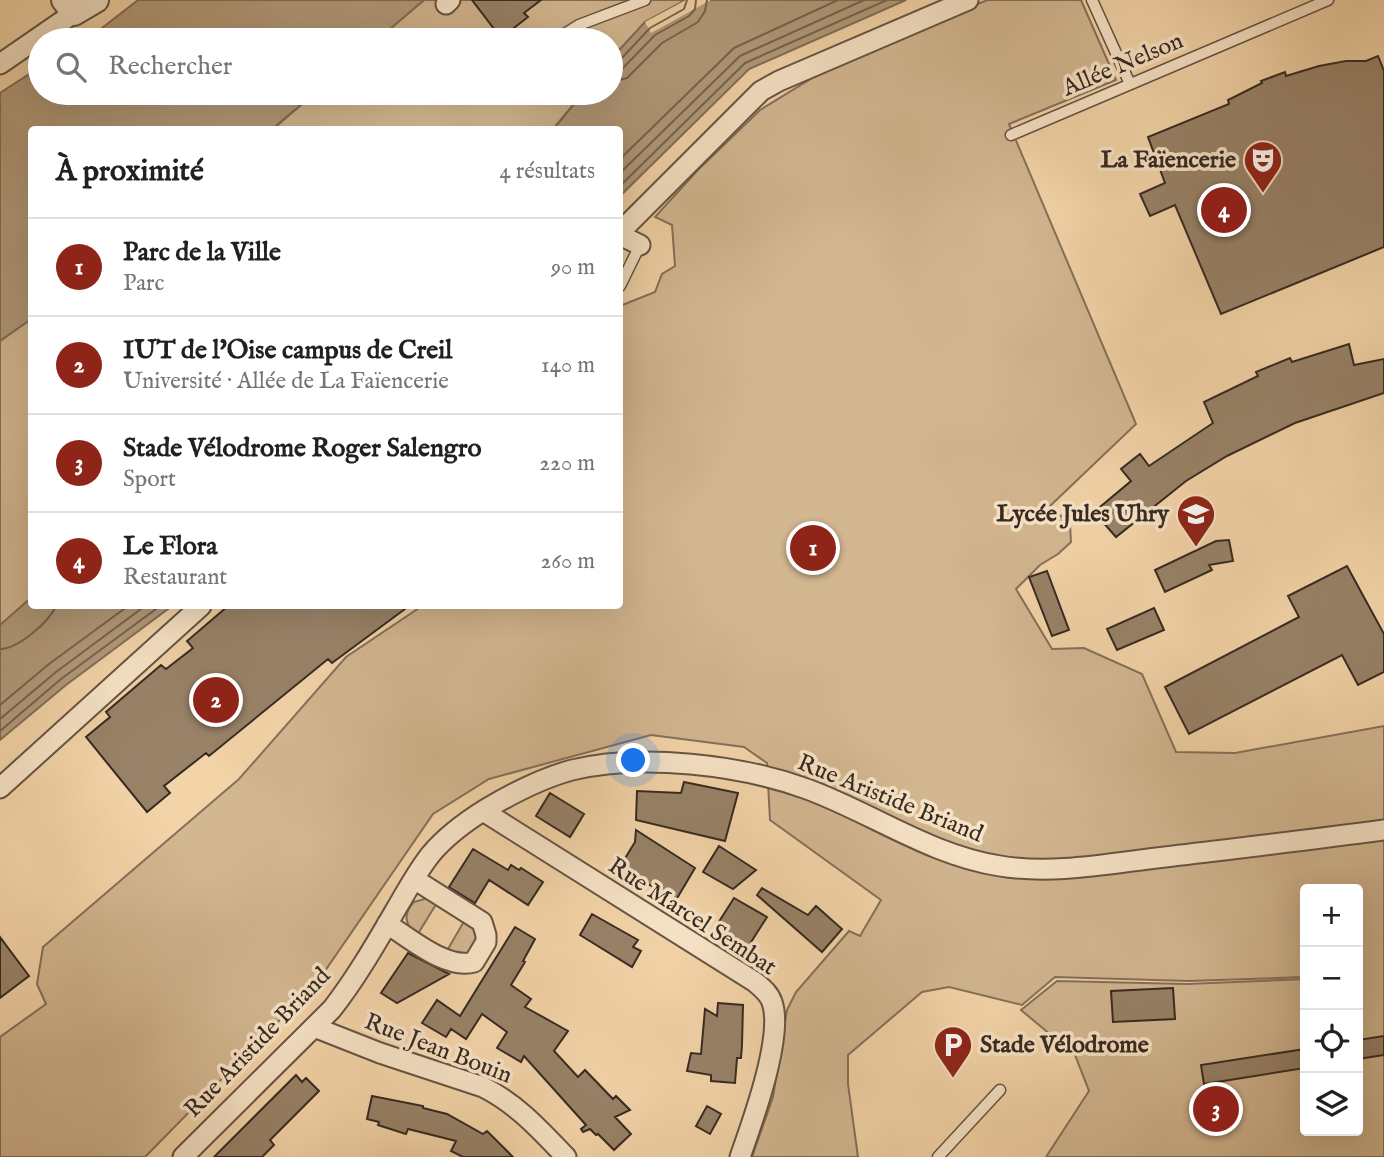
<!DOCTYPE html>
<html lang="fr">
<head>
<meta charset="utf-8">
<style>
	body { margin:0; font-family:"IM FELL English",serif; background:#f6f6f6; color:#202124 }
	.controls { position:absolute; right:21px; bottom:21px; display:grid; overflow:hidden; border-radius:7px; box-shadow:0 7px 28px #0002 }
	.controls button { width:63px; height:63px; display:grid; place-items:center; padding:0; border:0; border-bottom:2px solid #e0e0e0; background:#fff; color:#202124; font:35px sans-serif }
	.you { position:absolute; left:634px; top:761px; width:24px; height:24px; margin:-18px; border:5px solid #fff; border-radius:50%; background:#1a73e8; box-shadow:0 0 0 10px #1a73e833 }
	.badge { display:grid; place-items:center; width:46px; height:46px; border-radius:50%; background:#8f2418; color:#fff; font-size:23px; font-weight:700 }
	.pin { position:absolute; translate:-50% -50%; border:4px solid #fff; box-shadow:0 2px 7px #0006 }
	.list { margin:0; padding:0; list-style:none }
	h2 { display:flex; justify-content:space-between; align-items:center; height:91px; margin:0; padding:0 28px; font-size:30px }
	h2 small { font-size:23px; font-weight:400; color:#757577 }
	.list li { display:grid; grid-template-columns:46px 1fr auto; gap:21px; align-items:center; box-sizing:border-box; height:98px; padding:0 28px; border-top:2px solid #e0e0e0 }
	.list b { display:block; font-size:26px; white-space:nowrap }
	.list p { margin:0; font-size:23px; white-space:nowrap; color:#757577 }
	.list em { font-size:23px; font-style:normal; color:#757577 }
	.icon { flex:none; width:38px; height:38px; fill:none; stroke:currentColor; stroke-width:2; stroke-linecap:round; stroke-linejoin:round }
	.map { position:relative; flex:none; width:1384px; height:1157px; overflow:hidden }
	.search { position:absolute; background:#fff; box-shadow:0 7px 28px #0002; left:28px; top:28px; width:595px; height:77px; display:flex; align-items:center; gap:18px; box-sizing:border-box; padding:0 24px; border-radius:38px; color:#757577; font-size:26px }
	.panel { position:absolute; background:#fff; box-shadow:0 7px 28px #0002; left:28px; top:126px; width:595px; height:483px; border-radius:7px }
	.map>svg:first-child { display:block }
</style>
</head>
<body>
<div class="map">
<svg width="1384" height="1157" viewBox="0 0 1384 1157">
	<rect width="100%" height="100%" fill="#f3d4a8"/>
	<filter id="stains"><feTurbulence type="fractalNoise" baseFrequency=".00286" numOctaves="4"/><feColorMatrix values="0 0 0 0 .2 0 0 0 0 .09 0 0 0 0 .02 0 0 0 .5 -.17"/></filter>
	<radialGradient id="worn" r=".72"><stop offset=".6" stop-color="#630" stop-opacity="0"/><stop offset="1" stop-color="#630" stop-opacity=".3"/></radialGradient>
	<path fill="#d3b791" stroke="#84705a" stroke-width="2" d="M424,0h262l-41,22 -34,37v-19h-234z
		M988,0h93l35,80 -107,44 127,300 -86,82 20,18 1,18 -13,12 -18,11 -24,24 36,60 32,-1 58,26 34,78 59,1 149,-27v431h-338l43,-66 -14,-36 -54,-45 36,-29 130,3 118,-5v152h53v-242h-53v88l-117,4 -133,-4 -33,28 -73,-18 -27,5 -74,63v29l10,73h-106l21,-60 14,-87 9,-18 53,-61 11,5 21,-36 -111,-80 -3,-57 -23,-16 -93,-12 -162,44 -56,35 -115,167 -173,176h-145v-120l46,-33 -9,-20 6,-37 196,-168 107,-122 76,-51h198v-300l35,-14 7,-18 13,-8 -3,-41 -17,-8 43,-47 62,-60 54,-33 134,-62z
		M315,93h268l-30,36 -281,1z
		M31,319v279l-31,27v-284z
		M428,898l10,3 -22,36c-10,-12 -14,-23 -2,-35z
		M466,918c15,12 11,24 1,37l-22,-1z"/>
	<path fill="#b39a7a" stroke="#816d57" stroke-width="2" d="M138,0h286l-47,40h-294l19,-12z
		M686,0h220l-157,69 -129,127v-66h-67l30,-37h28v-34l34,-37z
		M40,67v26h275l-43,36 -240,1 -1,189 -31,22v-248z
		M31,598l1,8h140l-106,79 -66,55v-115z"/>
	<path fill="#f3d4a8" d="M686,0h25l-60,33 -6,-11z"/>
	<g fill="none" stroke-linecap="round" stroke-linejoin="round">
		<path stroke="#74624e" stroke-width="2" d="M611,63l8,-2 31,-33 34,-19 3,-9
			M611,72l12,-4 32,-33 34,-19 6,-7 1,-9
			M611,82l16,-4 35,-35 36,-21 7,-11 2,-11
			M620,159l114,-111 104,-48
			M620,173l120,-117 124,-56
			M620,186l125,-123 142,-63
			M0,649c18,0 49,-27 56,-43
			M0,705l49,-41 79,-58
			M0,719l56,-47 89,-66
			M0,731l61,-52 99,-73"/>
	</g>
	<path fill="#988268" stroke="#362a22" stroke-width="2" d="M472,0h69l-17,13 4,4 -27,21z
		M1378,56l6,15v176l-163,67 -46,-109 -25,11 -10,-22 25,-11 -17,-46 81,-33 -1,-4 34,-17 -1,-2 24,-9 1,4 33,-10 27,-5h20z
		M1349,344l5,21 30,-6v34l-89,30 -68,33 -41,25 -70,56 -22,-25 37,-31 -10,-12 19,-15 9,12 64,-43 -9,-21 54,-26 -2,-4 34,-14 2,4z
		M1229,540l4,21 -24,4 3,5 -47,22 -10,-22 61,-29z
		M1347,566l37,68v38l-26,13 -16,-30 -153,79 -24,-47 134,-70 -11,-21z
		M1047,571l22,59 -17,6 -23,-59z
		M228,606h181l-77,57 -4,-4 -119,97 -3,-3 -42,33 6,7 -23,19 -61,-75 24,-20 -4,-5 55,-47 5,4 27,-21 -6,-7z
		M1154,608l10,22 -47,20 -10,-21z
		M684,782l54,11 -13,48 -89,-21 1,-29 44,2z
		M550,793l34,21 -14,23 -34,-21z
		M636,830l59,38 -19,32 -35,-20 1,-2 -21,-13 14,-23z
		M719,846l37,24 -23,19 -30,-17z
		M473,849l35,21 3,-5 8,5 2,-2 22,14 -15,23 -39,-25 -14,23 -26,-16z
		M762,888l46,27 8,-9 26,23 -20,23 -65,-57z
		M734,898l33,19 -19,30 -33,-19z
		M592,914l46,26 -5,7 8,4 -9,16 -52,-32z
		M515,927l20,12 -12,22 2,1 -14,23 20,14 -6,8 43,24 -14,20 24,26 7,-7 28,29 3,-3 14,14 -15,7 16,17 -17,16 -16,-16 -2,1 -6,-6 -7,3 -2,-3 5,-4 -62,-69 -3,6 -24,-14 10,-16 -25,-18 -16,25 -15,-10 -5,8 -24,-14 15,-23 23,16z
		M0,937l29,39 -29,22z
		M408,953l41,21 -52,29 -16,-10z
		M1173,988l2,31 -62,3 -2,-31z
		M718,1003l25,2 -1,40 -1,13h-4l-2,25 -24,-2v-6l-24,-4 4,-18 10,1 4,-45 12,7z
		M1384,1036v19l-26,4v-19z
		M1305,1049v19l-101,16 -3,-19z
		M296,1075l6,7 4,-4 13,13 -49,49 4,5 -12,12h-48z
		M372,1096l51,10v2l24,6 36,20 4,-3 26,26h-50l-12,-6 5,-10 -48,-12 -2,5 -28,-9 1,-3 -12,-3z
		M707,1106l14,8 -11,20 -14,-8z"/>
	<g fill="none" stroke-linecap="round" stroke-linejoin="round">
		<g stroke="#655444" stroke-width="13">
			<path id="service" d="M1092,0l38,84
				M555,40l24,-15 66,-25
				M1011,135l317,-135
				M620,286l20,-41
				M938,1157l62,-67"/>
		</g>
		<g stroke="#655444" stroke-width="23">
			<path id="minor" d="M446,4l4,-4
				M0,64l74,-51
				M620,232l141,-141 18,-10 189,-81
				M620,235l20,10
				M0,788l201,-182
				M483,811l272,171c7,6 14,11 17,20 12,34 -20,121 -32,155
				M387,924c23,14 59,46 87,38l12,-20v-7l-4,-13 -68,-43
				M314,1027l66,26 103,34c34,17 57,43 83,70
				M183,1157l149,-148c25,-32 46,-69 67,-105 10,-17 20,-35 32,-50 16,-19 34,-32 55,-45 27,-16 56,-31 86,-39 69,-17 169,-5 235,19 65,24 123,66 193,77 54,9 111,-3 165,-9 73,-9 146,-17 219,-27"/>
		</g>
		<g stroke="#655444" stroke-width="28">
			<path id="tertiary" d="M64,0l10,13 22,-13"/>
		</g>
		<use href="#service" stroke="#f7e3c6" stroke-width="10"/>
		<use href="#minor" stroke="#f7e3c6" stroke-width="19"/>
		<use href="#tertiary" stroke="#f7e3c6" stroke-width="24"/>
	</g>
	<defs>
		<g id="theatre-pin" transform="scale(2.0125)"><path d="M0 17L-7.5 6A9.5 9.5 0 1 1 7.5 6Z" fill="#8f2418" stroke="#f7e3c6"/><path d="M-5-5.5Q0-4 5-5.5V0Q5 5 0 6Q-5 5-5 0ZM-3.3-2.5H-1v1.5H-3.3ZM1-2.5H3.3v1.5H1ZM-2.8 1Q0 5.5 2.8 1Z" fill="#fff"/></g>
		<g id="school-pin" transform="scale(2.0125)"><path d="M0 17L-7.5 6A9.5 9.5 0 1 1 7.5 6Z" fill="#8f2418" stroke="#f7e3c6"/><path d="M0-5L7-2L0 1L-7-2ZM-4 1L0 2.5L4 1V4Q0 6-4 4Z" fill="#fff"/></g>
		<g id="parking-pin" transform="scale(2.0125)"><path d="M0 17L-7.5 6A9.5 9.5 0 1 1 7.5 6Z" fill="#8f2418" stroke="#f7e3c6"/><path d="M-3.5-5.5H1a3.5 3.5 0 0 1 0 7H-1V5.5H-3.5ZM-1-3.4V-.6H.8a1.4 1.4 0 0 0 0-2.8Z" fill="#fff"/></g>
	</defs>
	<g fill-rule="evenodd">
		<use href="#theatre-pin" x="1263" y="160"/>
		<use href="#school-pin" x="1196" y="514"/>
		<use href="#parking-pin" x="953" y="1045"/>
	</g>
	<g text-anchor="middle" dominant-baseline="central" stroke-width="7" stroke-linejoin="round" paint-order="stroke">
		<g font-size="24" fill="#362a22" stroke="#f7e3c6">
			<text transform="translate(1123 65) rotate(-23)">Allée Nelson</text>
			<text transform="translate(890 799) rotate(22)">Rue Aristide Briand</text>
			<text transform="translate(692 917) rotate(33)">Rue Marcel Sembat</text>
			<text transform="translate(258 1043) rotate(-46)">Rue Aristide Briand</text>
			<text transform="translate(438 1049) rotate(21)">Rue Jean Bouin</text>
		</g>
		<g font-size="24" font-weight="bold" fill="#362a22" stroke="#f7e3c6" text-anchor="end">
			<text x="1236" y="160">La Faïencerie</text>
			<text x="1169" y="514">Lycée Jules Uhry</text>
			<text x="980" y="1045" text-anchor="start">Stade Vélodrome</text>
		</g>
	</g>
	<rect width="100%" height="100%" filter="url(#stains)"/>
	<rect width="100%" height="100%" fill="url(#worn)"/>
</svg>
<div class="controls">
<button>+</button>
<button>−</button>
<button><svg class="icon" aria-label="locate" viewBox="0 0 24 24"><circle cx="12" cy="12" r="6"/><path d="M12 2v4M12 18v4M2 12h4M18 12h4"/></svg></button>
<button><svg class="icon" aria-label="layers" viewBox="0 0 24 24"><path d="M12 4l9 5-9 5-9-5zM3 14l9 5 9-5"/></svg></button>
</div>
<div class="you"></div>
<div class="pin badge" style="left:813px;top:548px">1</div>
<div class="pin badge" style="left:216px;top:700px">2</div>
<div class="pin badge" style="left:1216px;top:1109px">3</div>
<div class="pin badge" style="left:1224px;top:210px">4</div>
<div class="search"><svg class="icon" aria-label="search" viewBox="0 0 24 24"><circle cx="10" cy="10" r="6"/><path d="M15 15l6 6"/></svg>Rechercher</div>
<section class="panel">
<h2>À proximité<small>4 résultats</small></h2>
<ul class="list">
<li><span class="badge">1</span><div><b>Parc de la Ville</b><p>Parc</p></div><em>90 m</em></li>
<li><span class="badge">2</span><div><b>IUT de l'Oise campus de Creil</b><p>Université · Allée de La Faïencerie</p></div><em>140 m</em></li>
<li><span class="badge">3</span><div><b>Stade Vélodrome Roger Salengro</b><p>Sport</p></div><em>220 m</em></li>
<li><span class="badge">4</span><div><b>Le Flora</b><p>Restaurant</p></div><em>260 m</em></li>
</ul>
</section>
</div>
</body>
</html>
